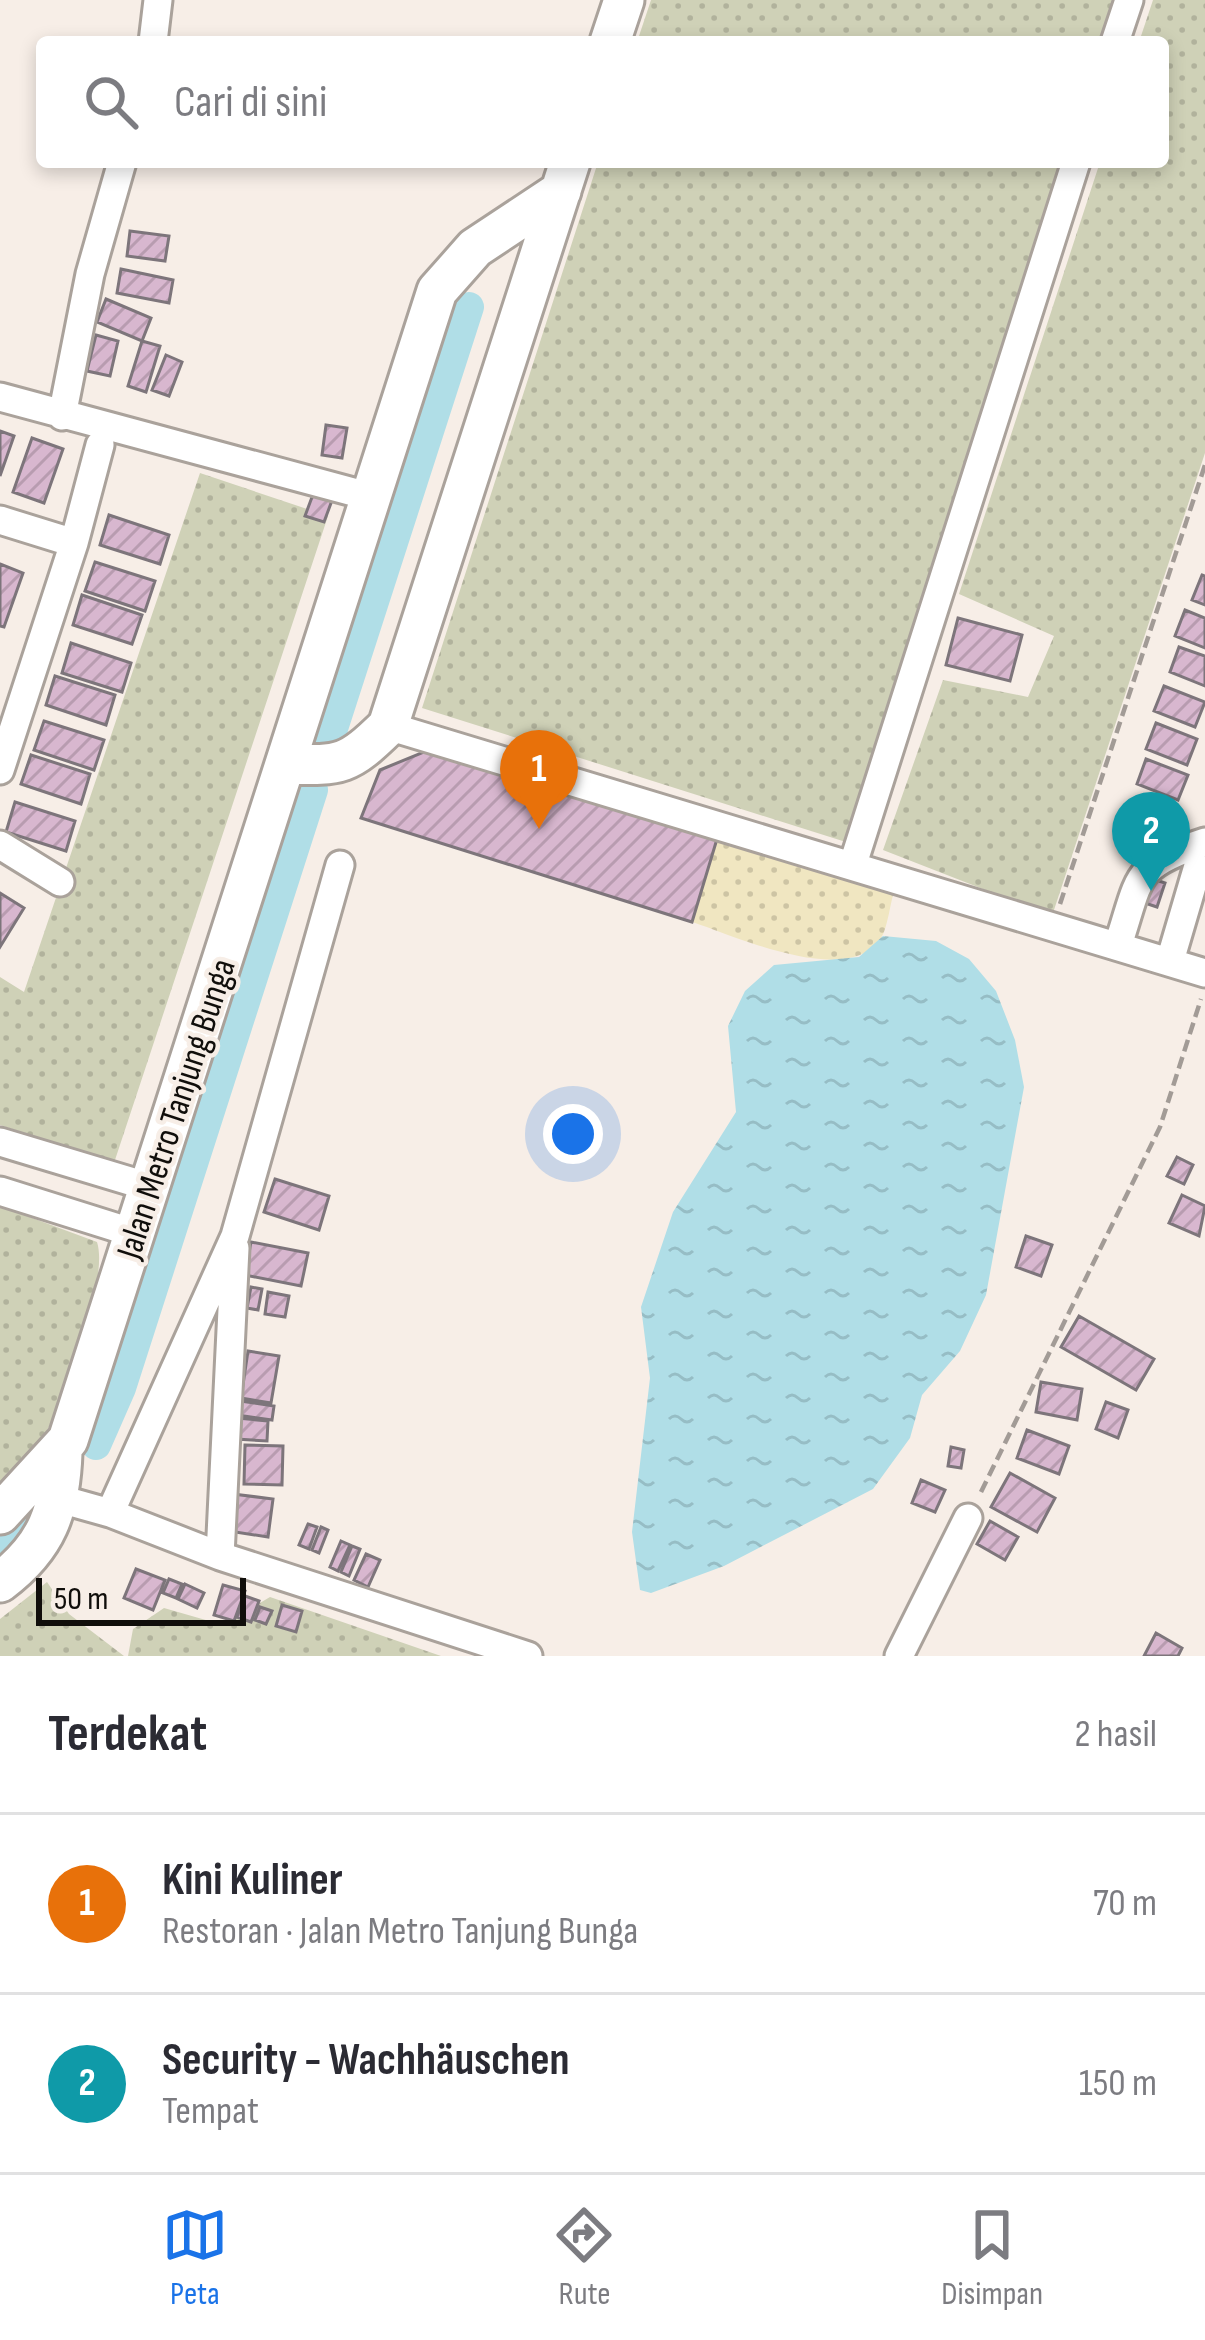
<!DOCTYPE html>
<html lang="id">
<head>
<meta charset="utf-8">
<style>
	body { margin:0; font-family:"Sofia Sans Condensed",sans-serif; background:#f7f7f7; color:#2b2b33 }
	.scale { position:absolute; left:36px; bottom:30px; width:210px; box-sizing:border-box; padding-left:12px; border:6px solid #100e0b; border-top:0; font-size:33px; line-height:42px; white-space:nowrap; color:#100e0b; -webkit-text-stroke:9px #f7eee7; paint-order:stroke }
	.you { position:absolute; left:573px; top:1134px; width:42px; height:42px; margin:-30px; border:9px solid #fff; border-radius:50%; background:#1a73e8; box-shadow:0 0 0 18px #1a73e833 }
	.badge { display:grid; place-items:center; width:78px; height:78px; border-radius:50%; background:#1a73e8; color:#fff; font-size:39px; font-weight:700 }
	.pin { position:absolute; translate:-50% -99px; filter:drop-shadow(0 3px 6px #0008) }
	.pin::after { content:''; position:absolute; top:63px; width:42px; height:36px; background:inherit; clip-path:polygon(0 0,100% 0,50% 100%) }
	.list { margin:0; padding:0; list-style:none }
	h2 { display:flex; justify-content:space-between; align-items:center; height:156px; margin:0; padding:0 48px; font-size:51px }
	h2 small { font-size:39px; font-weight:400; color:#7c7c81 }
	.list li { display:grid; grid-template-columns:78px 1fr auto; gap:36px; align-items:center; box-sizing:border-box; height:180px; padding:0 48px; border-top:3px solid #e1e1e2 }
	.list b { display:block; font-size:45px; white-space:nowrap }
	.list p { margin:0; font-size:39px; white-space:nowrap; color:#7c7c81 }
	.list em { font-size:39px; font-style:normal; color:#7c7c81 }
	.icon { flex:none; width:66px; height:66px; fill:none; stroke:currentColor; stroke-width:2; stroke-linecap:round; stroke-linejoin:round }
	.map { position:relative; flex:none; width:1205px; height:1656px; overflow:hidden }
	.search { position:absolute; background:#fff; box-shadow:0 6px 18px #0003; left:36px; right:36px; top:36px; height:132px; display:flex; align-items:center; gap:30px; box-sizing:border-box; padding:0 42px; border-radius:12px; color:#7c7c81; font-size:45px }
	.sheet { height:516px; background:#fff }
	nav { display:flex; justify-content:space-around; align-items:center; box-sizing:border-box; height:168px; border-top:3px solid #e1e1e2; background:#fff; font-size:33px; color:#7c7c81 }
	nav a { display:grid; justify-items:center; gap:6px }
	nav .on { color:#1a73e8 }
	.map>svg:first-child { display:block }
</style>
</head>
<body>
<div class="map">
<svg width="1205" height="1656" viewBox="0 0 1205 1656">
	<defs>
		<pattern id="grass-dots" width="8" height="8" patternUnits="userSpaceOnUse" patternTransform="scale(3)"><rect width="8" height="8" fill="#cfd1b7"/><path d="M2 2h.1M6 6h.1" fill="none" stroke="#b1b29c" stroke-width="1.8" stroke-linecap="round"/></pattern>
		<pattern id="sand-dots" width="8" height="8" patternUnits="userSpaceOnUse" patternTransform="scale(3)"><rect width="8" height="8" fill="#f0e6c1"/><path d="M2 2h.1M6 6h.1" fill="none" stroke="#cdc4a4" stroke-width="1.8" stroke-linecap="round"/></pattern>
		<pattern id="water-ripples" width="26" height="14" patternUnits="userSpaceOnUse" patternTransform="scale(3)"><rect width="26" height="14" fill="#b0dee7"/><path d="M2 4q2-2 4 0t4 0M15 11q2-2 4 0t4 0" fill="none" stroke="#96bdc5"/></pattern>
		<pattern id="building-hatch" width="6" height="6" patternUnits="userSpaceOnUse" patternTransform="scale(3)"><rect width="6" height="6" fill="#d8b7cf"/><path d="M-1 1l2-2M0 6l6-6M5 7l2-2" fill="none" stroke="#b89cb0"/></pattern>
	</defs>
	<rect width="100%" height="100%" fill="#f7eee7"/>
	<path fill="url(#grass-dots)" d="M651,0h468l-13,42h-469z
		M1153,0h52v453l-153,463 -169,-66 60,-170 85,17 26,-61 -95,-42 141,-432h63v-120h-24z
		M598,162h469l-218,681 -427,-135z
		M200,473l128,43 -214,647 -114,-38v-148l24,15z
		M0,1206l97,36c13,39 -37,167 -58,205 -8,16 -26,28 -39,40z
		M47,1582l22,32 55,42h-124v-37z
		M270,1597l171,59h-313l5,-27 31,-21 59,17z"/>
	<path fill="url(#sand-dots)" d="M717,839l176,56c-3,12 -5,26 -9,37 -27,61 -148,4 -192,-10z"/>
	<path fill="url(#water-ripples)" d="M883,936l53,5 33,18 27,32 19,49 9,47 -38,208 -26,56 -38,44 -12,43 -37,51 -149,77 -73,27 -11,-3 -8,-58 18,-154 -9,-71 32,-95 63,-100 -8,-86 17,-35 29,-26 85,-8z"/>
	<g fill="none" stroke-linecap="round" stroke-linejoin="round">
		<path stroke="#b0dee7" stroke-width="30" d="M329,741l140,-434
			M96,1445l25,-57 192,-598
			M0,1553l24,-20"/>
	</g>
	<path fill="url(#building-hatch)" stroke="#7d757b" stroke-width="3" d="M130,231l39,5 -4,25 -38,-5z
		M121,269l52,11 -4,23 -52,-10z
		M106,299l45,19 -9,23 -45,-19z
		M96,335l22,6 -8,35 -23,-5z
		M142,341l18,5 -14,46 -18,-6z
		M166,355l16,7 -13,34 -17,-6z
		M326,425l21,3 -5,30 -20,-3z
		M0,431l14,5 -14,40z
		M32,438l31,11 -19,54 -31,-11z
		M315,489l19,6 -10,27 -19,-6z
		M109,515l60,20 -9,29 -60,-19z
		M95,562l60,19 -10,30 -60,-20z
		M0,564l23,9 -19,54 -4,-1z
		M1202,575l3,1v29l-13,-5z
		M82,595l60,20 -10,29 -59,-19z
		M1185,610l20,8v30l-30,-12z
		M958,618l64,17 -12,46 -64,-16z
		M71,643l60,20 -9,29 -60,-19z
		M1179,647l26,9v30l-35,-14z
		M55,676l60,19 -9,30 -60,-20z
		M1164,686l41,16 -10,25 -41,-16z
		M44,721l60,19 -10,30 -60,-20z
		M1156,723l41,16 -10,26 -41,-16z
		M431,749l286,90 -25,83 -331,-104 19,-48z
		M31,755l59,19 -9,30 -60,-20z
		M1146,759l42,16 -10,25 -41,-16z
		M15,802l60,19 -9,30 -60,-19z
		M1144,876l21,7 -8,24 -21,-7z
		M0,893l24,15 -24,39z
		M1177,1157l16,8 -9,19 -17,-8z
		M275,1179l54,17 -10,34 -55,-18z
		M1182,1195l23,11 -6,30 -30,-13z
		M1026,1236l26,9 -11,31 -25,-9z
		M251,1242l57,11 -7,33 -56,-11z
		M251,1287l11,2 -4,21 -11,-2z
		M268,1292l21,4 -4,21 -20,-3z
		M1079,1316l75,43 -18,31 -75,-43z
		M248,1351l31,5 -8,47 -30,-5z
		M1041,1382l41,7 -5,31 -41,-8z
		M240,1401l34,5 -2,14 -35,-5z
		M1106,1402l22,8 -10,28 -22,-9z
		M237,1418l31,3 -1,20 -31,-2z
		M1027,1430l42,16 -10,28 -42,-16z
		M245,1445l38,1 -1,39 -38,-1z
		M951,1447l13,3 -3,18 -13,-2z
		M1010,1473l45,25 -18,34 -46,-25z
		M921,1480l24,10 -10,22 -23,-9z
		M233,1494l40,5 -5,38 -39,-6z
		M990,1521l28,16 -13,23 -28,-16z
		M308,1524l9,3 -8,22 -10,-4z
		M321,1527l7,3 -9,23 -7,-3z
		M341,1541l9,4 -12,26 -8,-4z
		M352,1546l8,3 -11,27 -8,-4z
		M366,1554l14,6 -12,27 -14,-7z
		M136,1569l29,11 -12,30 -29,-12z
		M169,1579l13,5 -6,14 -13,-5z
		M185,1584l19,9 -7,15 -19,-9z
		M223,1585l22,6 -11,30 -20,-6z
		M245,1596l14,5 -8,21 -14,-5z
		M282,1605l20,6 -6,21 -20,-6z
		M260,1607l12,4 -6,13 -11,-4z
		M1156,1633l26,15 -4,8h-34z"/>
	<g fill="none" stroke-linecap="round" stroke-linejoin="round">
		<g stroke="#aaa29b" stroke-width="33">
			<path id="street" d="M153,42l5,-42
				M1115,42l14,-42
				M0,397l368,99
				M62,416l28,-142 32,-112
				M0,520l74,23 26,-98
				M388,726l817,247
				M0,770l74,-227
				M0,845l60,37
				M853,864l223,-702
				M1118,945c23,-69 14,-79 87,-103
				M1170,961l35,-119
				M0,1142l153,46
				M0,1191l137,43
				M235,1248l-15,308 308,100
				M60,1499l50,14 125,-277 105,-371
				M110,1513l110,43
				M899,1656l69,-138"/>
		</g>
		<g stroke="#aaa29b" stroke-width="45">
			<path id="secondary" d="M610,42l14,-42
				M287,764c55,2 61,1 101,-38l182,-564
				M0,1514l68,-74 369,-1149 38,-43 86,-57
				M0,1582c47,-35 60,-72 62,-129"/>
		</g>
		<path stroke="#a29b96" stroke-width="4.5" stroke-dasharray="12 6" stroke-linecap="butt" d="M1060,904l145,-439
			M981,1492l179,-365 41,-128"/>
		<use href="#street" stroke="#fff" stroke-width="27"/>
		<use href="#secondary" stroke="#fff" stroke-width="39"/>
	</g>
	<g text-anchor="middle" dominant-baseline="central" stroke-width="9" stroke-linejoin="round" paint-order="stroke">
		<g font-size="36" fill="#100e0b" stroke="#f7eee7">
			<text transform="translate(177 1109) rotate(-72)">Jalan Metro Tanjung Bunga</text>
		</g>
	</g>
</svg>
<div class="scale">50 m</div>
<div class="you"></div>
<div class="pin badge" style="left:539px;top:829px;background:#e8710a">1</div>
<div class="pin badge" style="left:1151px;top:891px;background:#0f9aa8">2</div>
<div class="search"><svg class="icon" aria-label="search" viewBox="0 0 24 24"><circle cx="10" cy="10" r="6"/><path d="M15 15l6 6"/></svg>Cari di sini</div>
</div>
<section class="sheet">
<h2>Terdekat<small>2 hasil</small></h2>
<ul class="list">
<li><span class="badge" style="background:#e8710a">1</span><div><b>Kini Kuliner</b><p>Restoran · Jalan Metro Tanjung Bunga</p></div><em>70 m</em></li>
<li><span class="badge" style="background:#0f9aa8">2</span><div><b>Security - Wachhäuschen</b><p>Tempat</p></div><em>150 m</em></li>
</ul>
</section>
<nav>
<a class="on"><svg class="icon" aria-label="map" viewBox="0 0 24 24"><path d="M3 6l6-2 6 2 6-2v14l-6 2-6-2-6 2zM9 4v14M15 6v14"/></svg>Peta</a>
<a><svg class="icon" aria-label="directions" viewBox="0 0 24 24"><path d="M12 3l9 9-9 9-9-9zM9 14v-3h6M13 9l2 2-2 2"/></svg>Rute</a>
<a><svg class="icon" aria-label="saved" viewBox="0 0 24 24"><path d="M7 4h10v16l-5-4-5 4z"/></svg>Disimpan</a>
</nav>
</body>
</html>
